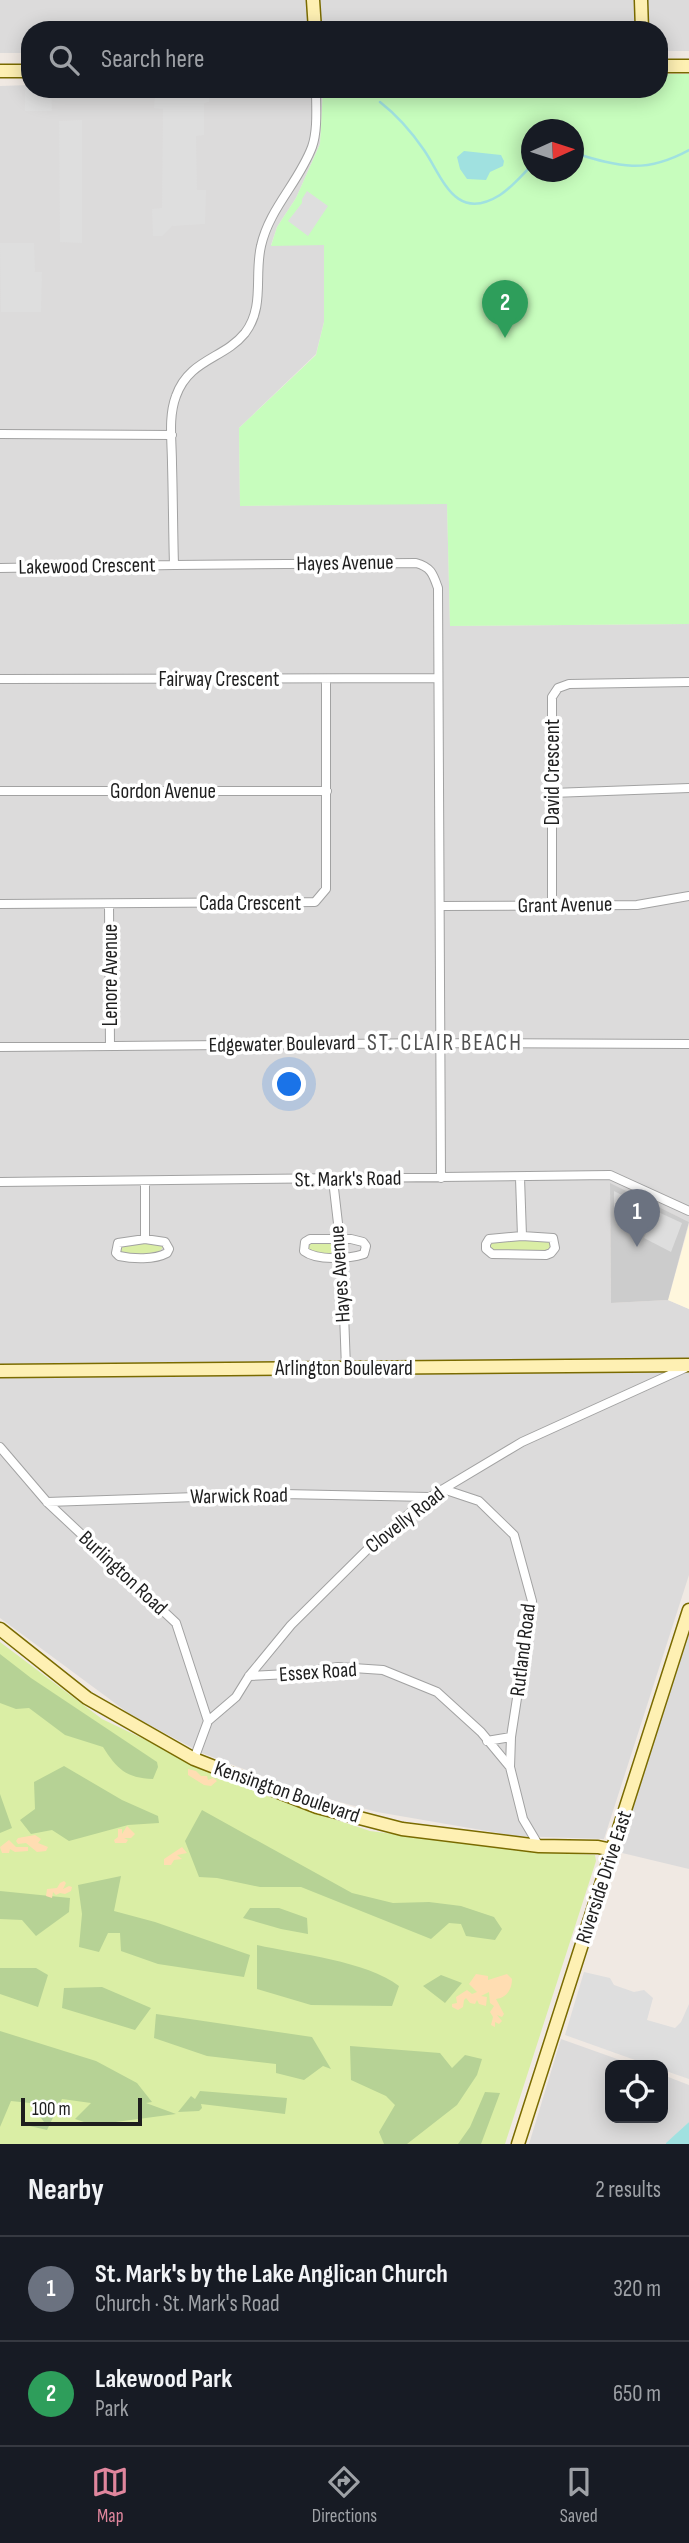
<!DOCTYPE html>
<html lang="en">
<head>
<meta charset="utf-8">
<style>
	body { margin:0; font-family:"Sofia Sans Condensed",sans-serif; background:#20242c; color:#f1f3f6 }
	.controls { position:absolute; right:21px; bottom:21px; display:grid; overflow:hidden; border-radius:14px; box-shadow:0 4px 18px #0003 }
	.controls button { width:63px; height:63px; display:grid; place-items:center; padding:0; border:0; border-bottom:2px solid #363941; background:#171b24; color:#f1f3f6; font:35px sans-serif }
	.compass { position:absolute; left:521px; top:119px; width:63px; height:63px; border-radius:50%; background:#171b24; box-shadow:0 4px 18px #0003; rotate:87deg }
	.scale { position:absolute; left:21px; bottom:18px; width:121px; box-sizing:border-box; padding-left:7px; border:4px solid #1e1e1e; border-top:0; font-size:19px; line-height:24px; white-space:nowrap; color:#1e1e1e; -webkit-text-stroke:5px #fff; paint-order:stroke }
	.you { position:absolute; left:290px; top:1085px; width:24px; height:24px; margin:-18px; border:5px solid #fff; border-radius:50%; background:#1a73e8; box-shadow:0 0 0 10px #1a73e833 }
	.badge { display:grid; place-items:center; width:46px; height:46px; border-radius:50%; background:#e0869d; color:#fff; font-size:23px; font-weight:700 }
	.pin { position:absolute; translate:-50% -58px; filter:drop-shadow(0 2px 4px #0008) }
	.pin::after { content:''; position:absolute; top:37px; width:24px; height:21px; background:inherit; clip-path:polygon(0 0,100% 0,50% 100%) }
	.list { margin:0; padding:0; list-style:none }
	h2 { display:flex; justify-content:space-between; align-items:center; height:91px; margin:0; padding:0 28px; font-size:30px }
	h2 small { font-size:23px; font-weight:400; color:#9ea1a6 }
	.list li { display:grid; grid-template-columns:46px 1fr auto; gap:21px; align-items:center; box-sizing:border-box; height:105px; padding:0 28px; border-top:2px solid #363941 }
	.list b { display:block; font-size:26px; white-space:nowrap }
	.list p { margin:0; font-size:23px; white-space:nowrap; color:#9ea1a6 }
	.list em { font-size:23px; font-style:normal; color:#9ea1a6 }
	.icon { flex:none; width:38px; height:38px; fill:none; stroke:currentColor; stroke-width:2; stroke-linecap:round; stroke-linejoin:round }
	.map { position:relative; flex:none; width:689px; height:2144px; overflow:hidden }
	.search { position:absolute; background:#171b24; box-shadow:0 4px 18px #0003; left:21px; right:21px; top:21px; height:77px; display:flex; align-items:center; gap:18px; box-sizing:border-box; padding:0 24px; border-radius:28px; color:#9ea1a6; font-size:26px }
	.sheet { height:301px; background:#171b24 }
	nav { display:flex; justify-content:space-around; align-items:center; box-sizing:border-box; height:98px; border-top:2px solid #363941; background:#171b24; font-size:19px; color:#9ea1a6 }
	nav a { display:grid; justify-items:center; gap:4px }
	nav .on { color:#e0869d }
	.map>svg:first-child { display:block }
</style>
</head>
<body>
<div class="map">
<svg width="689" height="2144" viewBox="0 0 689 2144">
	<rect width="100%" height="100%" fill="#f0e9e3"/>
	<path fill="#dcdbdb" d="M0,0h689v51h-30v-21h-629v23h-30z
		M30,85v4h293l-3,55 -24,54 -19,29 -6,18h53v77l-8,32 -77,74 1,78 207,-3 3,123 239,-2v598l-79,-38 1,119 57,-3 21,9v266l-85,264 -88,-3 -139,-24 -71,-19 -104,-40 -71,-38 -131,-97v-1532z
		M689,1633v236l-71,-17z
		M561,2039l73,26h-24v53h53v-43l26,10v37l-23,22h-137z"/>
	<path fill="#fff7dd" d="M689,1225v84l-21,-9z"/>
	<path fill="#ccc" d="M610,1183l79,39 -21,78 -57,3z"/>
	<path fill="#daeea5" d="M498,1240h46l5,1 2,5 -3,5 -52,1 -6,-3v-7z
		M158,1243l5,4 -6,8h-33l-4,-3 3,-7z
		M310,1243h25l-1,8c-6,6 -20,3 -27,-2z
		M0,1642l102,77 125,60 80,31 63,21 167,21 58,3 1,6 -91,283h-505z"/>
	<path fill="#b6d295" d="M0,1654l31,24 126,84 1,5 -5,12c-27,-1 -36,-10 -50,-32l-38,-12 -36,-27 -13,1 -16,-6z
		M64,1766l58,34 36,16 1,7 -31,2 -59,16 -17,-11 -21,4 -11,-14 15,-11 -1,-27z
		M0,1794l12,34 -12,5z
		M202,1810l150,83 41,10 36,-1 32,4 33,11 8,12 -7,11 -29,-4 -5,-12 -12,-1 -18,16 -130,-52h-41l-43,-9 -18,-1 -14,-36z
		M121,1876l-7,35 41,11 95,33 -6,22 -86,-13 -37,-13 -1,-18h-12l-9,19 -20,-5 3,-33 -4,-29z
		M0,1891l70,7 -1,14 -33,24 -14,-16 -22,-1z
		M250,1908h29l28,10 1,16 -27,-5 -38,-11z
		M257,1945c40,9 110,16 142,41l-7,20 -81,-1 -54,-16z
		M0,1968h36l12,7 -10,32 -38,-13z
		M441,1975l21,8 -17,20 -22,-17z
		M102,1987l49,21 -16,22 -73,-22 2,-20z
		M156,2014l156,23 19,32 -8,-3 -19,14 -28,-7v-9l-69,-8 -53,-18z
		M0,2031l96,30 41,22 15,19 -6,1 30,11 -83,11 -18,-6 16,-16 -29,-4 -15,31 -26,-6 23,-2 -14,-19 -19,-2 -11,26z
		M350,2046l90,7 12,15 13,-13 17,4 -5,16 -20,30 -50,39h-23l-5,-12 16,-27 -9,-9 -35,-16z
		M200,2091l87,7 -2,16 -84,-10 1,4 -3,3 -21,1 13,-16 4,3z
		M485,2092l15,1 -19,51h-23l12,-17z"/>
	<path fill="#ffddb2" d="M188,1769l8,2 5,5h6l1,4 5,-2 4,3 -6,5 -7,-1 -16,-10z
		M127,1826l8,8 -4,4h-7l4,2 -2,3h-11l-1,-3 4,-3v-8h4v5z
		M35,1835l6,4 -3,4 10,4 -2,4 -9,1 -11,-9 -8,1 -2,-3 2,-3z
		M9,1840l7,7h12v4l-13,1 -5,-3 -1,4h-7l-2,-6z
		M182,1847l5,6 -10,2 5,4 -8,1 -3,5h-7v-6z
		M64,1881l2,2 -3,6 6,-3 3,1 -1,4 -6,3 -5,-1 -4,2 -3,-3 -1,6 -6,-2 1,-7 10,-1 3,-5z
		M476,1974l12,2v4l19,-6 5,5c0,11 -6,19 -16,20l8,15 -2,3 -5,-2 5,6 -3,3 -4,-2v5l-4,-2 2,-8 -3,-5 4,-6 -4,-3 -1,-11 -8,4 6,1 -1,9 -7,-2 -2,-4 -2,4 -5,-1 -4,-5 -2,2 -1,7 -5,3 -6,-3v-3l5,-1 -1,-6 11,-7 5,4 5,-2 -8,-8z"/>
	<path fill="#c7fdbd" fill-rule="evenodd" d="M659,74h30v550l-239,2 -3,-122 -207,2 -1,-78 77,-73 8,-33v-77l-53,1 6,-19 19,-29 24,-54 3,-55h336zM532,130h42v42h-42z"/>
	<path fill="#dedede" d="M180,89h29v13l-5,1v32l-8,1 1,54h9l-1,34 -33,2 -10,10h-9l-1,-27 10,-1 1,-99 -9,-1 1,-11 24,-2z
		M25,90h26l1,21h-27z
		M82,120v123l-22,-1 -1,-121z
		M307,191l21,15 -20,30 -20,-15 14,-18v-4z
		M0,243h34l1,29h7l-1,40h-40z
		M614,1191l24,12 -6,11 -7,-3 -6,10 -5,-5z
		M656,1211l26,12 -11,29 -27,-14z
		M584,1972l26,6 4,7 20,7 10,-2 9,8 -6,22 28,8 6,-6 8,-18v75l-26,-9v-5h-14l-84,-30z"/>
	<path fill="#a0e1e0" d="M464,151l37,4 3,6 -1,5 -13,6 -4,8 -19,-1 -7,-10 -3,-12z
		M689,2122v22h-23v-1z"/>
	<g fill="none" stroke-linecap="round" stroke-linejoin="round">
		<path stroke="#a0e1e0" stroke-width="2.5" d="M380,102c18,14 31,29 44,48 19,28 31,73 76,45 11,-7 22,-20 32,-30
			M574,153c46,14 71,21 115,-3"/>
		<g stroke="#a2a2a2" stroke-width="10">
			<path id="street" d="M316,89c0,18 2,41 -4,58 -13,35 -43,62 -51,99 -7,29 4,61 -16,87 -21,26 -56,26 -69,63 -8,21 -4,46 -4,68 1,34 1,68 2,101l242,-2c15,4 17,11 22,25l3,590
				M0,434l172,1
				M0,568l174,-3
				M0,679l438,-1
				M0,791h327
				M552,793l137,-5
				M0,904l315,-2 11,-13v-210
				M109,904l1,142
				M440,906l197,-1 52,-9
				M552,906v-209l6,-9 11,-4 120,-2
				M0,1047l441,-4 248,1
				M520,1178l2,58
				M333,1180l9,78 4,110
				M0,1182l610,-7 79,36
				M145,1182v57
				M522,1236l31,2 2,10 -4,5 -5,2 -54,-1 -6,-5v-5l3,-5z
				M145,1239l20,3 4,7 -2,4c-13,7 -34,6 -48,3l-3,-3 2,-10z
				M310,1239h41l12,3 3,4 -2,8c-16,5 -47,7 -60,-3l1,-9z
				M0,1447l47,55 129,121 32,98
				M443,1489l36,12 35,34 18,66 -21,136 -1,30 13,52 16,27
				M47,1502l236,-8 146,3
				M249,1676l40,-2 49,-7 45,3 54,22 44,40 29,35
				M487,1741l24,-4
				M194,1759l14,-38 28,-24 13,-21 42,-51 89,-88 50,-40 92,-55 163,-74"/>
		</g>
		<g stroke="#7a6b00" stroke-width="15">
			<path id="secondary" d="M313,0l2,30
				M641,0l1,30
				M659,66h30
				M0,71h30
				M0,1371l689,-6
				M0,1629l87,69 107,61 123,48 85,22 137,17 59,1 14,3
				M518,2144l171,-534"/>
		</g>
		<use href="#street" stroke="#fff" stroke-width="8"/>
		<use href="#secondary" stroke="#fef0b3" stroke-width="12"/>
	</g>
	<g text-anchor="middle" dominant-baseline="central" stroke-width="7" stroke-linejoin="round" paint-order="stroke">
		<g font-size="21" fill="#1e1e1e" stroke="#fff">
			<text transform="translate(345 563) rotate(-1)">Hayes Avenue</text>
			<text transform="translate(87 566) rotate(-1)">Lakewood Crescent</text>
			<text x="219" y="679">Fairway Crescent</text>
			<text transform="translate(552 772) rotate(-90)">David Crescent</text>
			<text x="163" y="791">Gordon Avenue</text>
			<text x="250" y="903">Cada Crescent</text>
			<text transform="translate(565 905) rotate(-1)">Grant Avenue</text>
			<text transform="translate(110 975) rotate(-90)">Lenore Avenue</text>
			<text transform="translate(282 1044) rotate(-1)">Edgewater Boulevard</text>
			<text transform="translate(348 1179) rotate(-1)">St. Mark's Road</text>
			<text transform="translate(340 1274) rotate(-94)">Hayes Avenue</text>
			<text x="344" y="1368">Arlington Boulevard</text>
			<text transform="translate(239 1496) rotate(-1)">Warwick Road</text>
			<text transform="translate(405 1520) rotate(-38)">Clovelly Road</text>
			<text transform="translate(123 1573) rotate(43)">Burlington Road</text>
			<text transform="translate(523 1650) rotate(-83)">Rutland Road</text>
			<text transform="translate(318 1672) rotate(-4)">Essex Road</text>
			<text transform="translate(287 1792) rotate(19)">Kensington Boulevard</text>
			<text transform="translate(604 1877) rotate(-72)">Riverside Drive East</text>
		</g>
		<g font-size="23" letter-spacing="2" fill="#515151" stroke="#fff">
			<text x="445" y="1043">ST. CLAIR BEACH</text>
		</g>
	</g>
</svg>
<div class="controls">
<button><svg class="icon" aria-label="locate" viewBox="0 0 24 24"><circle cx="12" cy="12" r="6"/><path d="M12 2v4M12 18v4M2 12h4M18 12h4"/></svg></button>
</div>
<svg class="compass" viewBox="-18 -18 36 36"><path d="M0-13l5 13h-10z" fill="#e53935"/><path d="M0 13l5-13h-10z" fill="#9ea1a6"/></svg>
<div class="scale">100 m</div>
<div class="you"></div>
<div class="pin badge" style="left:637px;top:1247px;background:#6b7280">1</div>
<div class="pin badge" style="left:505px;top:338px;background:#2e9e5b">2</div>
<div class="search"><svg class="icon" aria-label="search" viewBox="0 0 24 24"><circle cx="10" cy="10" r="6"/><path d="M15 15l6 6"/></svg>Search here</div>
</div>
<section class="sheet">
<h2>Nearby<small>2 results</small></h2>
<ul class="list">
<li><span class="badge" style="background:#6b7280">1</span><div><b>St. Mark's by the Lake Anglican Church</b><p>Church · St. Mark's Road</p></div><em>320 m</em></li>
<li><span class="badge" style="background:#2e9e5b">2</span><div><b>Lakewood Park</b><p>Park</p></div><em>650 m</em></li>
</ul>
</section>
<nav>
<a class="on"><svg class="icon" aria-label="map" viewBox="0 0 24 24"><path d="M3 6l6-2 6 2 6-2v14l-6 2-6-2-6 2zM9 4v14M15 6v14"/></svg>Map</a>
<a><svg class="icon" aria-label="directions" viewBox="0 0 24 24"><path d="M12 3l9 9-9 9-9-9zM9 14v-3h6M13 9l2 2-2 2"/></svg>Directions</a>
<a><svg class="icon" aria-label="saved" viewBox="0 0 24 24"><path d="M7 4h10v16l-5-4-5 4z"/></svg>Saved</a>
</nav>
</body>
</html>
